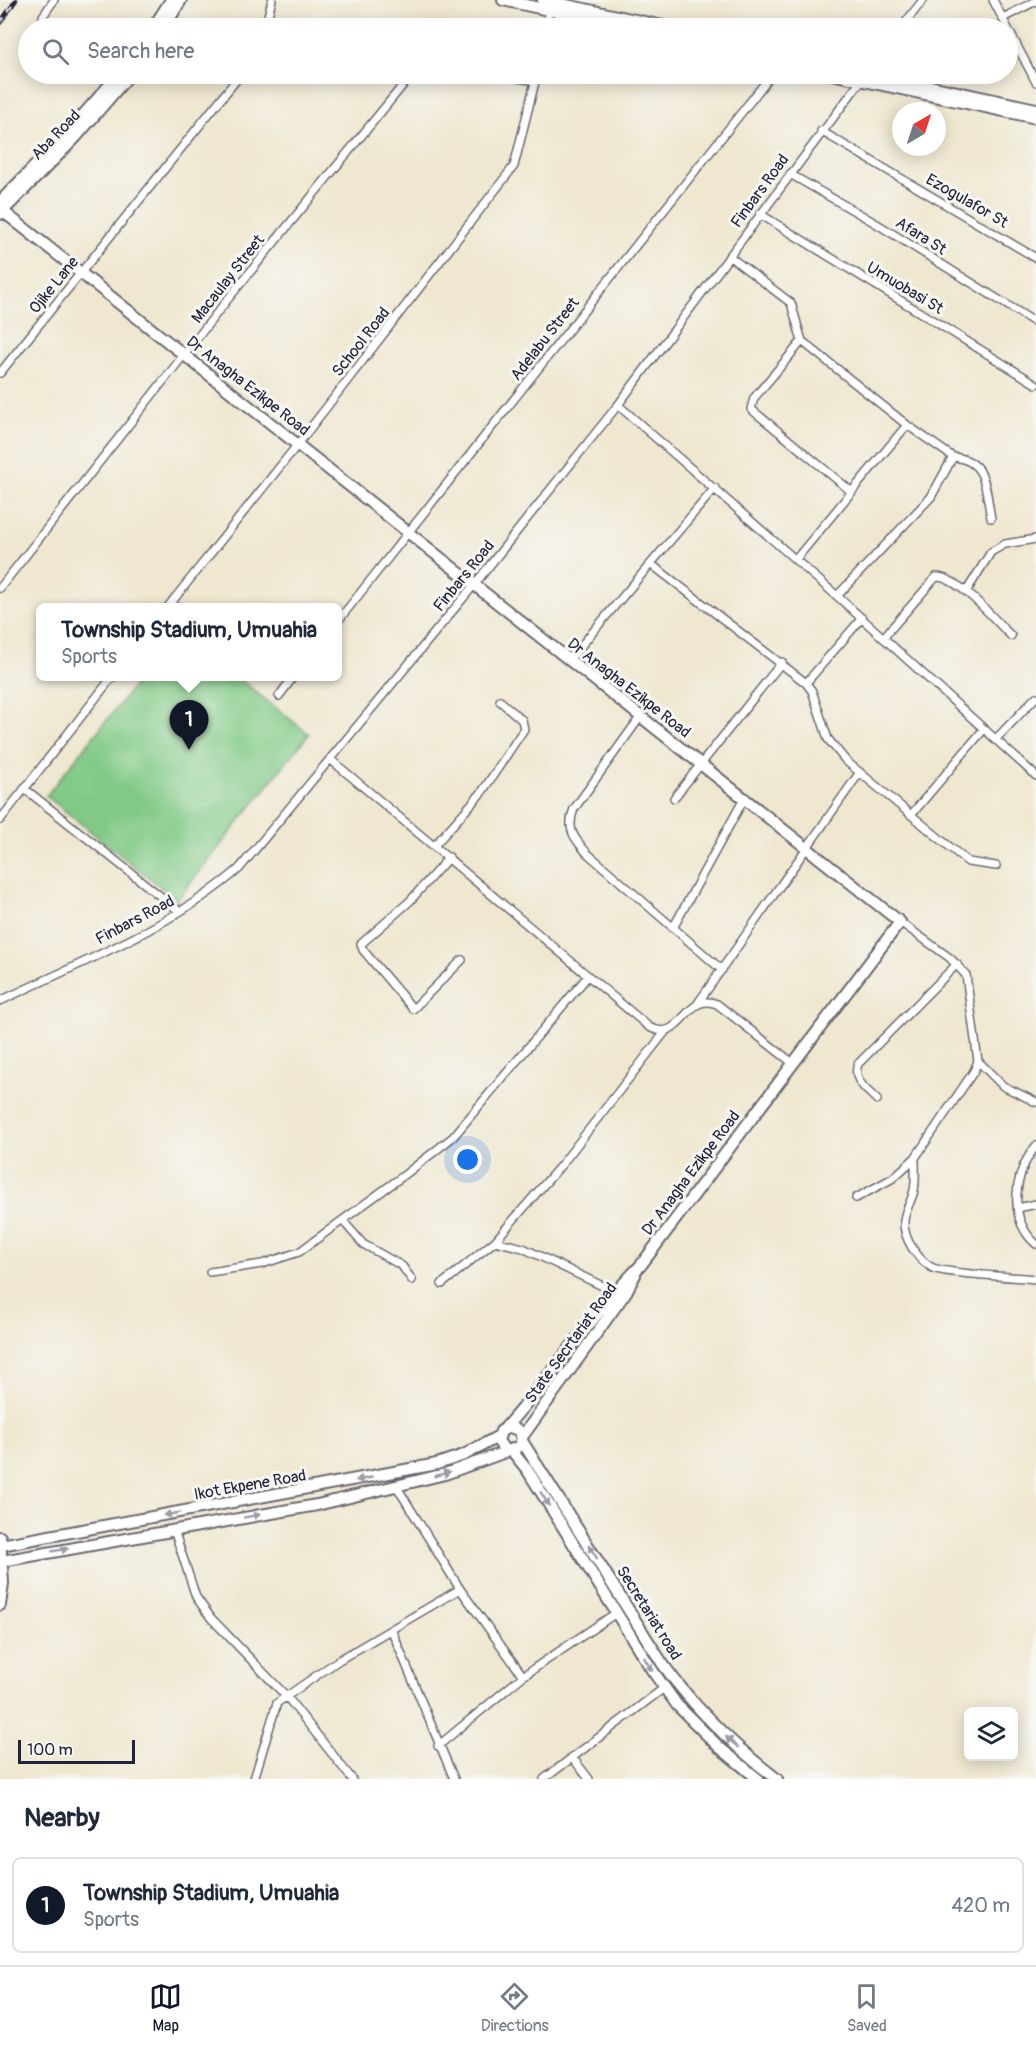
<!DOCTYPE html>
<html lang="en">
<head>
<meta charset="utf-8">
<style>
	body { margin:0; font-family:Pangolin,sans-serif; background:#f6f6f7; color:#1f2937 }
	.controls { position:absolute; right:18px; bottom:18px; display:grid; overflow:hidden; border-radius:9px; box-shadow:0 3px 15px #0003 }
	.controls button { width:54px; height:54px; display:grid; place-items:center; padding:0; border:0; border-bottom:2px solid #e0e1e3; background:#fff; color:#1f2937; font:30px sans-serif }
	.compass { position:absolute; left:892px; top:102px; width:54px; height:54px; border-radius:50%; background:#fff; box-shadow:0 3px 15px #0003; rotate:39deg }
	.scale { position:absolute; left:18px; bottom:15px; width:117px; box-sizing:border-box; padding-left:6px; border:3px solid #22223b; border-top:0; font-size:16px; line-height:21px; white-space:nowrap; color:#22223b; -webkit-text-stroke:4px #f6f6f2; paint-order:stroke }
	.you { position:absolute; left:468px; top:1160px; width:21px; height:21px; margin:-15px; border:4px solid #fff; border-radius:50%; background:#1a73e8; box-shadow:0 0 0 9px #1a73e833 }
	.badge { display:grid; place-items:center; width:39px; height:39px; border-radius:50%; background:#111827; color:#fff; font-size:20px; font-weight:700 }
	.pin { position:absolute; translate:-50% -50px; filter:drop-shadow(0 2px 3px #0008) }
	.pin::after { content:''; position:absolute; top:32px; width:21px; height:18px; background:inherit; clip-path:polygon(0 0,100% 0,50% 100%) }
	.popup { position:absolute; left:36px; top:603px; width:306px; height:78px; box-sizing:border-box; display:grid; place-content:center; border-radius:9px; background:#fff; filter:drop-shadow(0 2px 4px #0005); font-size:20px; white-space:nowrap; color:#747a83 }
	.popup b { font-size:22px; color:#1f2937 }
	.popup::after { content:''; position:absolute; left:50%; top:100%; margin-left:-12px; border:12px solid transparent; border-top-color:#fff }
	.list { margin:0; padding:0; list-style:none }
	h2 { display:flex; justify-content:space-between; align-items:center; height:78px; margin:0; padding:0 24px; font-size:26px }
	h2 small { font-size:20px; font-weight:400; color:#747a83 }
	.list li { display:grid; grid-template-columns:39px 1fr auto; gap:18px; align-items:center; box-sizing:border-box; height:96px; margin:0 12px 12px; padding:0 12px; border:2px solid #e0e1e3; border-radius:9px }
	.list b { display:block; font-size:22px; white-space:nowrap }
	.list p { margin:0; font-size:20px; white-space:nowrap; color:#747a83 }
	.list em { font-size:20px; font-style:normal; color:#747a83 }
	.icon { flex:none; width:33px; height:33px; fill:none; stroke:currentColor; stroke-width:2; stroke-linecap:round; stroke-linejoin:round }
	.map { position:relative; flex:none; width:1036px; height:1779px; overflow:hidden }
	.search { position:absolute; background:#fff; box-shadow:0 3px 15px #0003; left:18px; right:18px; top:18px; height:66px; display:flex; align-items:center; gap:15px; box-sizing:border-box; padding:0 21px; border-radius:33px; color:#747a83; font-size:22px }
	.sheet { height:186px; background:#fff }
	nav { display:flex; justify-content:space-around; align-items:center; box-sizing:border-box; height:84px; border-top:2px solid #e0e1e3; background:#fff; font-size:16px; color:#747a83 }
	nav a { display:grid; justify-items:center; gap:3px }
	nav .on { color:#111827 }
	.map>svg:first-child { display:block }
</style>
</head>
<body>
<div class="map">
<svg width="1036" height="1779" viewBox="0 0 1036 1779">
	<rect width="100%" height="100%" fill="#f6f6f2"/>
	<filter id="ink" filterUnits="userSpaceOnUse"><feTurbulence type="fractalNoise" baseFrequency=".0167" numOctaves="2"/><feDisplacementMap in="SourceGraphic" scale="12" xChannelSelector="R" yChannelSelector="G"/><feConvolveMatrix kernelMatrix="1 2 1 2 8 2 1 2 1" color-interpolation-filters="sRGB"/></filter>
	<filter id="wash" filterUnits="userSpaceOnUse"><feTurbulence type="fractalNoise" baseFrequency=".008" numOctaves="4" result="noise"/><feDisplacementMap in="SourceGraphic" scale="24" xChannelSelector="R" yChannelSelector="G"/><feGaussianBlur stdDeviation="1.35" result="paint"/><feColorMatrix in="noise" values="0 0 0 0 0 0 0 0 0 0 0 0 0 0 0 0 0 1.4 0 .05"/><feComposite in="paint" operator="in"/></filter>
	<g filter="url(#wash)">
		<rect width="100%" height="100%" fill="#efe7cf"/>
		<path fill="#81ca86" stroke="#527660" stroke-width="1.5" d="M141,677h96l72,57 -132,166 -131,-104z"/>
	</g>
	<g filter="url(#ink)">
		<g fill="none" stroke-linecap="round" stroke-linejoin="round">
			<g stroke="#6a676f" stroke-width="10">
				<path id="street" d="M993,0l43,82
					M43,16l11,-16
					M1003,18l33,-17
					M265,28l7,-28
					M546,28l3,-17
					M901,28l22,-28
					M493,74l43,7
					M821,131l215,127
					M790,174l87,50 159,99
					M760,214l276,170
					M729,256l62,47 11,38 105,84 46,32 -22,40 -94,99
					M802,341l-48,57 -3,11 101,83
					M0,373l241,-299
					M618,405l219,191 199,180
					M953,457c35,3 32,32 38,61
					M796,559l111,-134
					M651,564l155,119 6,8 16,48 18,22 122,101 28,4
					M0,588l228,-289 184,-225
					M966,592l25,-40 14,-8 31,-5
					M167,608l131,-164 216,-278 23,-92
					M338,621l434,-547
					M883,638l53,-61c22,-1 59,43 75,59
					M569,660l146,-172
					M806,683l56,-65
					M279,696l15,-20
					M641,716l-67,93c-8,20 0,29 13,44l135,117
					M995,740l41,-43
					M330,759l319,268c34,18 35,-36 68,-23l77,60
					M25,789l154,122
					M674,798l108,-136
					M911,815l73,-86
					M0,820l113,-144
					M435,845l47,-53 42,-63 -2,-9 -22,-19
					M449,857l-39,44 -49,43 2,6 50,59 49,-49
					M673,928l72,-131
					M0,1001c82,-39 170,-73 239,-132l235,-284 144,-180 248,-331
					M698,1003l162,-231
					M978,1061l25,25 33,16
					M877,1100c-11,-11 -25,-20 -19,-36l99,-100
					M1036,1146c-22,27 -29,72 0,98
					M915,1158c0,11 1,22 -1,32 -2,11 -10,21 -10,31 -1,17 13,38 27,46 11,7 86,10 105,12
					M856,1198l37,-20 22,-20 59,-87 4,-10 -12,-86 -16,-17 -50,-36
					M1018,1208l18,-4
					M343,1221l20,23 39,22 10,14
					M495,1241l67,-77 103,-132
					M210,1272l52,-8 37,-12 108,-79 46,-36 134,-160
					M442,1284l53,-43 28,7 92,44
					M397,1487l63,102
					M174,1530l22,67 15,21 76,79 65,82
					M392,1631l62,148
					M438,1746l85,-70 93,-63
					M572,1757l17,22
					M254,1779l23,-76 62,-43 121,-71 63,87
					M544,1779l120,-91"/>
			</g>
			<g stroke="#6a676f" stroke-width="14">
				<path id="secondary" d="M503,0l127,28
					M543,0l129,28
					M153,28l18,-28
					M164,28l17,-28
					M832,74l204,44
					M874,74l162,35
					M0,202l69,-71 50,-57
					M0,209l900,713 -259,343c-49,50 -89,110 -136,163
					M0,214l76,-77 54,-63
					M522,1437l-4,-7 -8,-3 -9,4 -3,10 6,8 4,2 12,-5 2,-9 104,-145 9,-17
					M522,1441l140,222c33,46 70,82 115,116
					M512,1451l16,20 124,199 25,35 42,42 39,32
					M0,1537l3,46 -3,22
					M1,1545l436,-81 27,-9 35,-19
					M2,1561l315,-56 128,-31 63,-23"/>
			</g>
			<use href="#street" stroke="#fff" stroke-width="7"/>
			<use href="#secondary" stroke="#fff" stroke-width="10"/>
			<g stroke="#22223b" stroke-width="4.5">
				<path id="rail" d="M0,23l16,-23"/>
			</g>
			<use href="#rail" stroke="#f6f6f2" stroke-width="2" stroke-dasharray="7" stroke-linecap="butt"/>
		</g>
		<defs><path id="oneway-solid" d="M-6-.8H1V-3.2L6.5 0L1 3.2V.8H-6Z" transform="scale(1.5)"/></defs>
		<g fill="#9c9ca7">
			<use href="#oneway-solid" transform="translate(442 1474) rotate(-16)"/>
			<use href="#oneway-solid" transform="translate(364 1479) rotate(169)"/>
			<use href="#oneway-solid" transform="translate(545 1499) rotate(58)"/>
			<use href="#oneway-solid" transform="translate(172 1514) rotate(170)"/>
			<use href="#oneway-solid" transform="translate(252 1516) rotate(-10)"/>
			<use href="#oneway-solid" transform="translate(60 1550) rotate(-10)"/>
			<use href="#oneway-solid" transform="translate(593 1552) rotate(-122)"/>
			<use href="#oneway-solid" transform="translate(648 1664) rotate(58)"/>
			<use href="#oneway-solid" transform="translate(732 1742) rotate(-139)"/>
		</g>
	</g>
	<g text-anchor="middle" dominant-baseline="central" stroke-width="6" stroke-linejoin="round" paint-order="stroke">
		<g font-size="16" fill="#22223b" stroke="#f6f6f2">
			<text transform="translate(56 135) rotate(-46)">Aba Road</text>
			<text transform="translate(760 191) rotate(-54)">Finbars Road</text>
			<text transform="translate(967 201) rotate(30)">Ezogulafor St</text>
			<text transform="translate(921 236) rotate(32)">Afara St</text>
			<text transform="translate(228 279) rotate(-52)">Macaulay Street</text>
			<text transform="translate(54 285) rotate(-51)">Ojike Lane</text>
			<text transform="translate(905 288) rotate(31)">Umuobasi St</text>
			<text transform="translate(545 339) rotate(-52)">Adelabu Street</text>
			<text transform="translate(361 342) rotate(-52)">School Road</text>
			<text transform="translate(248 386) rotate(38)">Dr Anagha Ezikpe Road</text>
			<text transform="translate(464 576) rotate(-51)">Finbars Road</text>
			<text transform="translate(629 688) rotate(38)">Dr Anagha Ezikpe Road</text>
			<text transform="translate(135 920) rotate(-28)">Finbars Road</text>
			<text transform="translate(691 1173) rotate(-53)">Dr Anagha Ezikpe Road</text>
			<text transform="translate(571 1343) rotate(-54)">State Secrtariat Road</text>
			<text transform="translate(250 1485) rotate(-10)">Ikot Ekpene Road</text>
			<text transform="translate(649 1613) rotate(58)">Secretariat road</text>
		</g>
	</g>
</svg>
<div class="controls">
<button><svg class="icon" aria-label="layers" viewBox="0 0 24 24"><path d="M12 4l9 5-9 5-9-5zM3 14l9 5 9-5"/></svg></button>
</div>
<svg class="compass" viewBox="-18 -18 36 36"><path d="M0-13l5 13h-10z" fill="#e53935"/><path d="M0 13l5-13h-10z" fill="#747a83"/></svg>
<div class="scale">100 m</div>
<div class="you"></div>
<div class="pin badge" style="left:189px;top:750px">1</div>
<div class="popup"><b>Township Stadium, Umuahia</b>Sports</div>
<div class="search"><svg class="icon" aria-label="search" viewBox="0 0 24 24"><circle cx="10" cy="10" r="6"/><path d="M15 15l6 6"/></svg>Search here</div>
</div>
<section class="sheet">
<h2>Nearby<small></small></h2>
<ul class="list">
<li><span class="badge">1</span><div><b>Township Stadium, Umuahia</b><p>Sports</p></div><em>420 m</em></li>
</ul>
</section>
<nav>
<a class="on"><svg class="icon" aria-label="map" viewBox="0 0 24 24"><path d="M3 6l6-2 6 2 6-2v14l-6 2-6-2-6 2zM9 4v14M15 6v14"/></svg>Map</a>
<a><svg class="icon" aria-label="directions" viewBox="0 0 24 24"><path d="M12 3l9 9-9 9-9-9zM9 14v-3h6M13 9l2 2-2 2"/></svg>Directions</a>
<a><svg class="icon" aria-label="saved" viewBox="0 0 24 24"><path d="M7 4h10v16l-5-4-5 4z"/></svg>Saved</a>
</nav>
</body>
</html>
